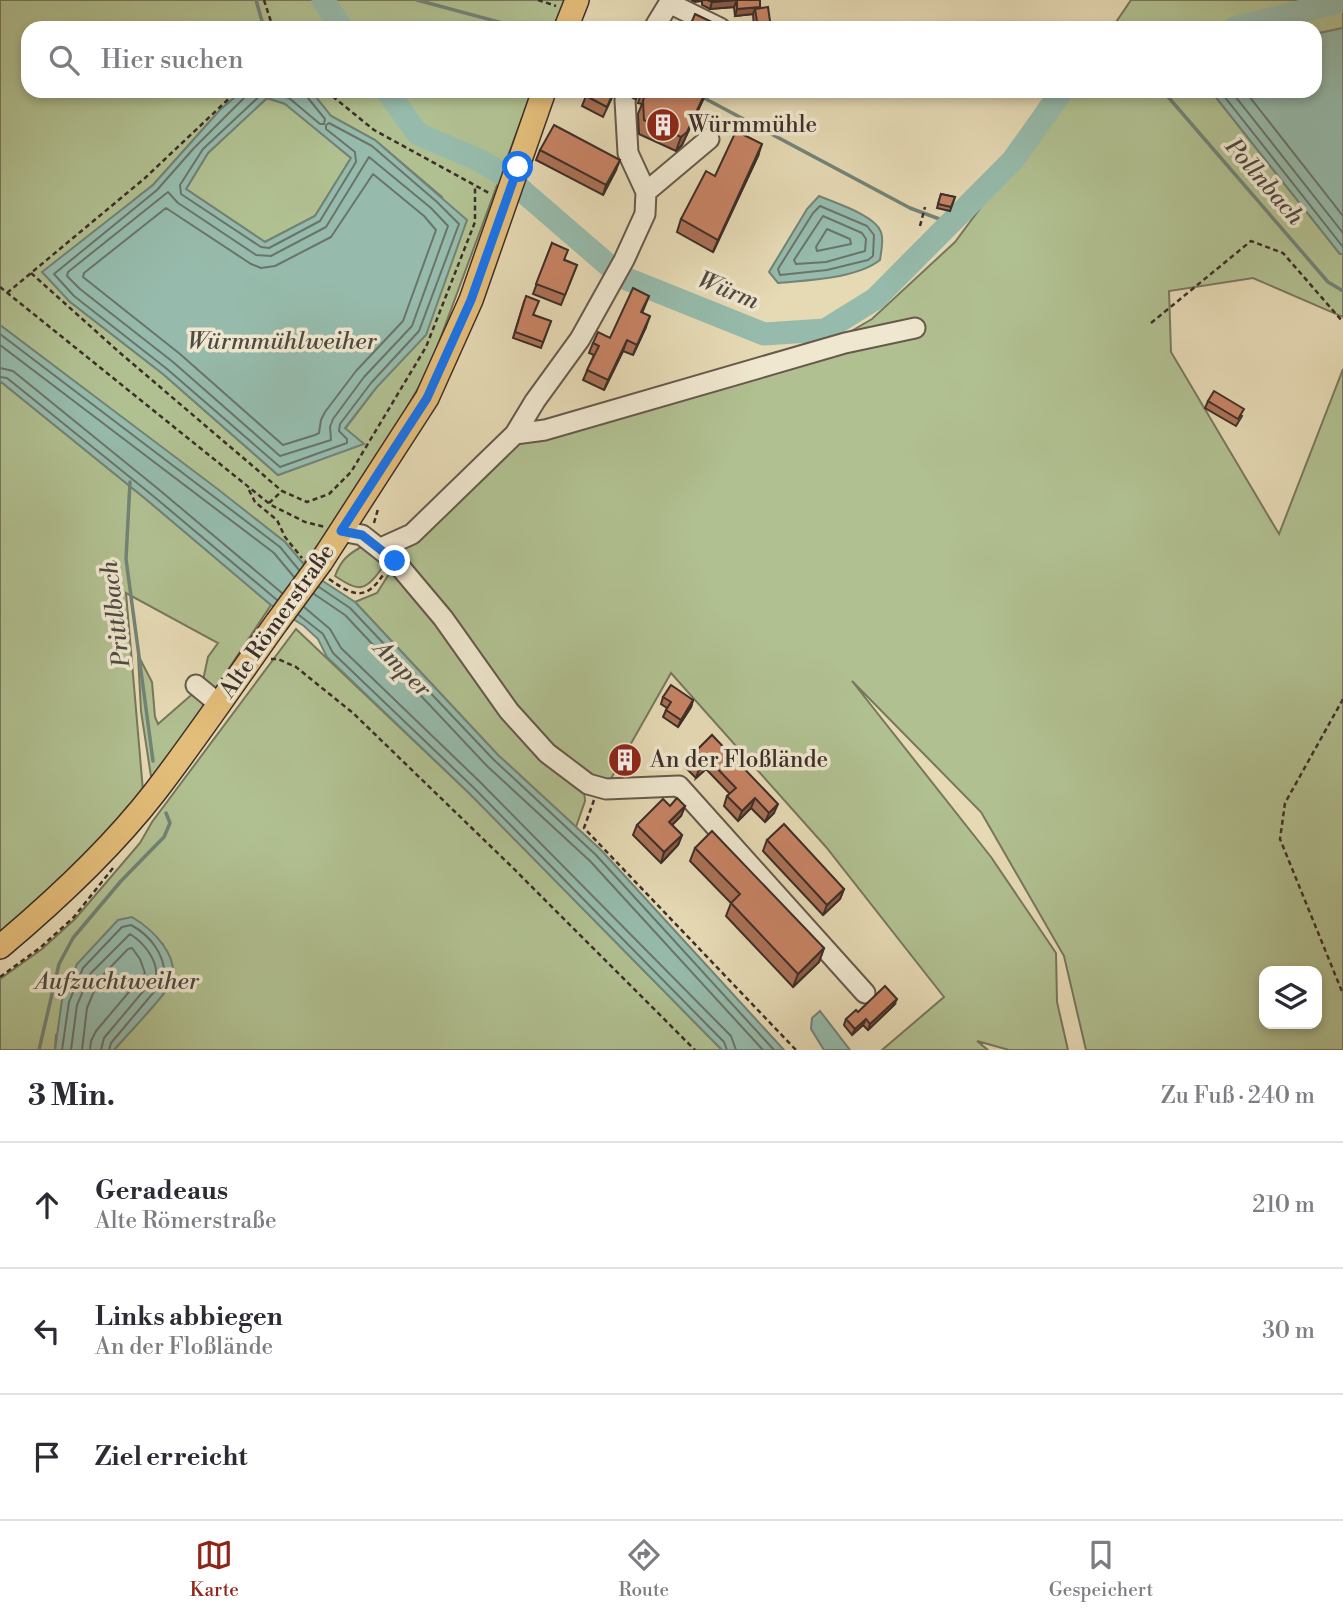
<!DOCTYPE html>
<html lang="de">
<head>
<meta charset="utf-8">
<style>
	body { margin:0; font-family:"Libre Bodoni",serif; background:#f7f7f7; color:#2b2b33 }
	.controls { position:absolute; right:21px; bottom:21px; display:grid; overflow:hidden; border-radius:14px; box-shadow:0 4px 10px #0003 }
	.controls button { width:63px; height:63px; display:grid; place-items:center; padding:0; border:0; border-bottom:2px solid #e1e1e2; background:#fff; color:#2b2b33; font:35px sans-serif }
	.stop { position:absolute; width:21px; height:21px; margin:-16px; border:5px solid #1a73e8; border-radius:50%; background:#fff }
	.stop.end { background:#1a73e8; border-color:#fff; box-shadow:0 2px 7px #0008 }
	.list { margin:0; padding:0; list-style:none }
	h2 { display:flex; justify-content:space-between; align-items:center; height:91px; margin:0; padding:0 28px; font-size:30px }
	h2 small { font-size:23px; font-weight:400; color:#7c7c81 }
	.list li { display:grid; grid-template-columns:46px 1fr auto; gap:21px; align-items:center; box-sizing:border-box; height:126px; padding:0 28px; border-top:2px solid #e1e1e2 }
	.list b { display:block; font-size:26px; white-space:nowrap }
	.list p { margin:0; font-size:23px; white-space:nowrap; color:#7c7c81 }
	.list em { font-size:23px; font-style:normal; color:#7c7c81 }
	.icon { flex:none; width:38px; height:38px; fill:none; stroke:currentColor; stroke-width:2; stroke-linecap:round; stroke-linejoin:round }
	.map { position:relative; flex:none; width:1343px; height:1050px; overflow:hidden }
	.search { position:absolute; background:#fff; box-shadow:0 4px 10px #0003; left:21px; right:21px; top:21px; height:77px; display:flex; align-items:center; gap:18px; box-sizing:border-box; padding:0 24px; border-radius:21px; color:#7c7c81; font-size:26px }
	.sheet { height:469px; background:#fff }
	nav { display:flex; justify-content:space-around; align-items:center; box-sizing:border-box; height:98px; border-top:2px solid #e1e1e2; background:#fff; font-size:19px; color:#7c7c81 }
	nav a { display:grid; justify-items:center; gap:4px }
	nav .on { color:#8f2418 }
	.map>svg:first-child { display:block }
</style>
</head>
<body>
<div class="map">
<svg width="1343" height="1050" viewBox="0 0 1343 1050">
	<rect width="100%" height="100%" fill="#e6dab5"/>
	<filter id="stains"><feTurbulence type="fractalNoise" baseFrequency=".00286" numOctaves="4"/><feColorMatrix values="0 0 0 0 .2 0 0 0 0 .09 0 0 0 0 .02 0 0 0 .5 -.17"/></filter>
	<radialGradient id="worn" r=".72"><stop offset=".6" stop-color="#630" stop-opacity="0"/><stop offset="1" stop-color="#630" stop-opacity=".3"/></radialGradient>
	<path fill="#b1c091" stroke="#77775d" stroke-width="2" fill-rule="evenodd" d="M0,0h570l-14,28h-528v63h214l-22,19 -67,75 -19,15 -65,101 94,73 115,101 85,-31 -18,-15 31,-41 66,-191 -67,-57 -44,-24 -20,-25h221l-103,278 -74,129 -52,66 -18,-22 -285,-217z
		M1131,0h212v28l-28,6v-6h-203z
		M1067,91h144l129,163h3v63l-90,-39 -84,13 2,61 108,182 64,-165v681h-257l-22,-94 -83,-144 -129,-131 139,176 65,96 1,49 11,48h-59l-32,-9 11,9h-106l62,-53 -118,-150 -155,-174 -63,111c-59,-21 -96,-80 -132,-128 -23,-30 -45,-60 -67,-90l-7,-15 9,-11 96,-94 286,-81 79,-46 83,-77zM1264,971h53v53h-53z
		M267,98l18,5 66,55 -36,58 -50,26 -79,-53 22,-36z
		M0,381l147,119 124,105 -59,89 -10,-9 6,-28 10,-14 -92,-50 17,198 -52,62 -91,83z
		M363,546l18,14 1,8c-17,24 -23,24 -47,8 6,-16 13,-22 28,-30z
		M397,573l187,216 1,12 -9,26 -78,-72 -143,-153 22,-9 12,-19z
		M296,629l173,164 253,257h-608l57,-66 2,-16 -10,-23 -107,90 -1,15h-55v-71l42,-30 33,-30 65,-76 12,-21z
		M138,655l14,27 3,35 3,7 39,-34 11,9 -56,84 -11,-72z"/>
	<path fill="#96bbac" stroke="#728378" stroke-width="2" fill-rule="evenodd" d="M1343,28v226h-3l-129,-163h104v-57z
		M242,91h69l20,25 44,24 92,80 -41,115 -50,53 -31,40 19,16 -86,31 -115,-101 -94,-73 -27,-29 111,-87 67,-75zM267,98l18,6 66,54 -36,58 -50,26 -79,-53 22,-36z
		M819,196c16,7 56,19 62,36 3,9 0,20 -1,28 -24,19 -73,20 -102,23l-9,-11 38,-63z
		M0,325l215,162 70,55 27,32 43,28 143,153 103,95 183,200h-62l-253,-257 -142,-136 -9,-18 -14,-13 -33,-21 -124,-105 -147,-119z
		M132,917c20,12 49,39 39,66 -5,12 -46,54 -57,67h-59l7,-50 15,-36 41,-44z
		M820,1011l30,39h-26l-13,-21 1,-11z"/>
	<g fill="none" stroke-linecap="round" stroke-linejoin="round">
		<path stroke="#6a746a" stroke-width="2" d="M246,91l-2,7 -50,50 -37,42 -103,84 20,22 93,73 113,98 67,-24v-4l-8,-8 1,-7 31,-41 48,-52 40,-107 -22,-22 -65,-56 -43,-23 -3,2v4l29,23 1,10 -36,59 -51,27 -8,-1 -80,-53 -1,-9 23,-36 61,-57h6l19,6 31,26h4l1,-5 -17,-21 -2,-7
			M1220,91l123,156
			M1231,91l112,142
			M1245,91l98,125
			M369,157l62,51 17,18 -36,100 -48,51 -31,42 -3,8 1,13 -51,16 -107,-94 -93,-73 -13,-13 1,-4 100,-80 10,11 78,52 15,1 55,-29z
			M373,174l51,42 12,14 -33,91 -47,50 -31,41 -4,8 -2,13 -4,2 -32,10 -103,-91 -97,-77 1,-4 82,-65 85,56 10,4 14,-2 56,-29z
			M820,206l47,20 7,9 -1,21 -5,4 -41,10 -47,5 -2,-6 35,-56z
			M823,216l39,17 4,6 -1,12 -39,11 -30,2 -2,-4z
			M827,229l23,10 1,5 -34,7 -1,-4z
			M0,334l280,213 19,23
			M0,345l274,208 20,24
			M0,368l13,3 144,117 125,105
			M0,377l7,1 145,117 125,105
			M319,587l31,21 143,151 103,96 178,195
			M314,594l31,21 142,151 103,95 173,189
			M304,607l26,22 11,19 139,134 251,254 5,14
			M299,615l24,19 10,19 141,135 250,254 3,8
			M62,1050l7,-48 14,-34 39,-41 9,-2c19,10 36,31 33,55l-53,63 -2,7
			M71,1050l6,-45 14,-32 39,-39c13,8 28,26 26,42l-52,62 -3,12
			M82,1050l5,-42 12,-29 29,-30 4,-1 8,11 5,14 -49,58 -5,10 -1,9"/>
		<path stroke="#728378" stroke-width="3.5" d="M256,0l8,28
			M417,0l104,28
			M1163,91l165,191 15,9
			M704,98l206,110 40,15
			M130,482l-4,77 27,202
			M39,1050l20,-86 14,-26 48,-57 43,-44 6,-14 -4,-10"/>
		<path stroke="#96bbac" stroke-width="23" d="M323,0l19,28
			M1234,28l109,-27
			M387,91l31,43 63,27 24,15 117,101 142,57 61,-4 50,-31 138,-139 49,-69"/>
		<g stroke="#67594c" stroke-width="23">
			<path id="minor" d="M669,3l51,25
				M654,28l17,-28
				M646,192l63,-53
				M515,434l30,-4 300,-87 70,-15
				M341,531l21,4 33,26 48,57 66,93 38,42 41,31 18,5 73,-3 186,207
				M381,548l31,-14 103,-100 20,-33 45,-62 44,-79 21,-46 1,-22 -18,-39 -3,-53 3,-9
				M196,685l23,19"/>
		</g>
		<g stroke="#3d2e29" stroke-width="26">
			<path id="major" d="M566,28l11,-28
				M321,562l106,-164 44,-98 73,-209
				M0,947c56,-47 110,-97 155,-155 43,-56 82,-114 122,-170"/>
		</g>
		<path stroke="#3d2e29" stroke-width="2.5" stroke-dasharray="5 3.5" stroke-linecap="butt" d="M264,0l9,28
			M538,0l18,6
			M326,91l48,39 115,63
			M920,226l5,-19
			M31,273l88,79 163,139
			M0,287l271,218 34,17 20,5
			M7,293l138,-115 92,-87
			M1151,323l100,-82 32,12 60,69
			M249,490l6,12 22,18 8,17 17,21
			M269,503l13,-12 25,11 22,-8 22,-22 75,-125 49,-125v-37
			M374,523l4,-14
			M329,579c27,19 38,21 56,-7
			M271,659h7l18,8 57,46 157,152 185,185
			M1343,699l-58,104 -5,36 63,155
			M594,800l-10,28 212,222
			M0,977l41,-30 33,-30 39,-49"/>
		<use href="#minor" stroke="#efe7cf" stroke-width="19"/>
		<use href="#major" stroke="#e3bd7a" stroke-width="23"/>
		<g stroke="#3d2e29" stroke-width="26" stroke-linecap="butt">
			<path id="major-bridge" d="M277,622l44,-60"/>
		</g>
		<path stroke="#3d2e29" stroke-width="2.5" stroke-dasharray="5 3.5" stroke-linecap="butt" d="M616,92l23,8"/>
		<use href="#major-bridge" stroke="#e3bd7a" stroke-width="23"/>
	</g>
	<path fill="#ab7156" stroke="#3d2e29" stroke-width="2" d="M691,0h69v8l11,20h-17l-1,-14 -18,2 -1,-9 -24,2 -8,-4v-4l-7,1z
		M588,91h27l-12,26 -21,-11z
		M642,91h65l-25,54 -6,6 -37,-17 -1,-20 4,-10 -4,-1z
		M540,150l76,20 -13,25 -67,-35z
		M758,156l-45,96 -36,-20 4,-13 34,-43z
		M941,194l14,3 -5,14 -13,-3z
		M552,243l13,17 12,5 -16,40 -28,-11z
		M649,296l-7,17 4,14 -13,28 -10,-4 -19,39 -21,-10 11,-25 -5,-2 4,-10 17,-5z
		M524,302l10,13 17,6 -10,27 -28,-10z
		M1208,401l34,15 -6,10 -31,-18z
		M663,697l30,3 -2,7 -13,20 -15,-10 4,-9 -6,-4z
		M712,735l62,78 -9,9 -14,-14 -13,13 -14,-15 3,-10 3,-2 -24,-25 -10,9 -11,-11 4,-9z
		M670,806h15l-4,10 -9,9 10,10 -4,10 -17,18 -28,-28 4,-10z
		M767,840l77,49 -4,10 -17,16 -60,-64z
		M695,848l129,100 -5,14 -26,25 -67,-71 5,-13 -41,-42z
		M894,1005l-26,25 -5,-5 -11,10 -8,-10 2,-6 12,-7z"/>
	<path fill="#8b5c46" stroke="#3d2e29" stroke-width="2" d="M737,0l-3,7 -24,2 2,-7z
		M760,7l-2,7 -3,-5 -2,5 -18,2 2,-7z
		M706,91h1l-25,54 -6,6 5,-14z
		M762,144l-4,12 -45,96 5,-12z
		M620,160l-4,10 -13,25 3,-10z
		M650,316l-4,11 -13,28 4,-10z
		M627,340l-4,11 -19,39 4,-10z
		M693,700l-2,7 -13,20 3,-7z
		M709,760l-3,9 -10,9 3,-9z
		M755,798l-4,10 -13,13 4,-10z
		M778,804l-4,9 -9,9 4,-9z
		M685,806l-4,10 -16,16 4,-10z
		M682,835l-4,10 -17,18 3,-11z
		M844,889l-4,10 -17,16 4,-10z
		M824,948l-5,14 -26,25 5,-13z
		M897,999l-3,6 -26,25 2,-6z
		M866,1019l-3,6 -11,10 3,-6z"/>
	<path fill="#c78364" stroke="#3d2e29" stroke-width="2" d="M707,0h27l-22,2z
		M737,0h23v7l-23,2z
		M768,7l3,21h-13l-3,-19z
		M695,14l25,12 10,-1 6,3h-47z
		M588,91h26l-7,16 -21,-11z
		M646,91h60l-19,41 -6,5 -37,-17 -1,-19z
		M554,125l66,35 -14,25 -66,-35z
		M736,131l26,13 -44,96 -37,-21 25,-48 9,5z
		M941,194l14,3 -4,10 -13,-3z
		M552,243l16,7 -4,10 13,5 -12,30 -29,-11z
		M633,288l16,8 -8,16 9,4 -13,29 -10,-5 -19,40 -21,-10 12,-24 -6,-3 5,-11 12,6z
		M526,296l13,5 -6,14 18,6 -8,21 -28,-10z
		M1214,391l30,18 -6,10 -30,-18z
		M671,685l22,15 -12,20 -15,-10 5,-8 -8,-5z
		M712,735l66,69 -9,9 -14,-15 -13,13 -15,-15 9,-8 -27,-28 -10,9 -10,-11z
		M677,798l8,8 -16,16 13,13 -18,17 -27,-27 26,-26 7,7z
		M784,824l60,65 -17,16 -60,-65z
		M712,831l112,117 -26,26 -67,-71 9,-9 -45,-46z
		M885,986l12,13 -27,25 -4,-5 -11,10 -9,-10 10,-9 2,2z"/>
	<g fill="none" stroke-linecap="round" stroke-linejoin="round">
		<path stroke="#1a73e8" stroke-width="9" d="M395,561l-33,-26 -21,-4 86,-133 44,-98 47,-133"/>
	</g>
	<defs>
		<g id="building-disc" transform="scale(1.75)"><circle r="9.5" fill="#8f2418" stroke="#efe7cf"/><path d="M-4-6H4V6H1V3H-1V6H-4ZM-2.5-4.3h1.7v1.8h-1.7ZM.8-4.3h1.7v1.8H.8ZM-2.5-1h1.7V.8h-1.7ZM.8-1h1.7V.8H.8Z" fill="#fff"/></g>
	</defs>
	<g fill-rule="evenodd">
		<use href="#building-disc" x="663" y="125"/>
		<use href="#building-disc" x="625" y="760"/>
	</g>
	<g text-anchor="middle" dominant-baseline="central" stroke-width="7" stroke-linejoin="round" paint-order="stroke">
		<g font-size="23" fill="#3d2e29" stroke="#efe7cf" text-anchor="start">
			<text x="688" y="125">Würmmühle</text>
			<text x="650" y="760">An der Floßlände</text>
		</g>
		<g font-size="23" fill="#3d2e29" stroke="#efe7cf">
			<text transform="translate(277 621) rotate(-55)">Alte Römerstraße</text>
		</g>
		<g font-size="24" font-style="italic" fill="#4f4a43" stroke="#efe7cf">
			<text transform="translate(1264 182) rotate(49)">Pollnbach</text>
			<text transform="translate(728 291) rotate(22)">Würm</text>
			<text x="282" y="342">Würmmühlweiher</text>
			<text transform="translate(116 614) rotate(-97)">Prittlbach</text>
			<text transform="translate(402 669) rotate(45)">Amper</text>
			<text x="117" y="982">Aufzuchtweiher</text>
		</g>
	</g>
	<rect width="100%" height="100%" filter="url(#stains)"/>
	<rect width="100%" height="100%" fill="url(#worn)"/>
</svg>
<div class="controls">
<button><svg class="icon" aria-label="layers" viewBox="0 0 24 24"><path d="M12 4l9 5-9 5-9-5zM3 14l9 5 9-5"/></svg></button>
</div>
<div class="stop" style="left:518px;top:167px"></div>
<div class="stop end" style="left:395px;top:561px"></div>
<div class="search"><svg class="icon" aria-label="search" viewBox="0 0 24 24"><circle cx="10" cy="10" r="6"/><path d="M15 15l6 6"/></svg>Hier suchen</div>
</div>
<section class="sheet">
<h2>3 Min.<small>Zu Fuß · 240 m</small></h2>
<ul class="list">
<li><svg class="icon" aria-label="ahead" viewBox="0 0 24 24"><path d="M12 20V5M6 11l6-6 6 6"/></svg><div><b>Geradeaus</b><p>Alte Römerstraße</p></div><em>210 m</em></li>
<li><svg class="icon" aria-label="left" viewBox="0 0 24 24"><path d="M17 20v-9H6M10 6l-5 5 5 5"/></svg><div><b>Links abbiegen</b><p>An der Floßlände</p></div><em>30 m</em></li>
<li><svg class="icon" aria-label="arrive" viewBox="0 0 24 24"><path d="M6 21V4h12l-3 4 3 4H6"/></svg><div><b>Ziel erreicht</b></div></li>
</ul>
</section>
<nav>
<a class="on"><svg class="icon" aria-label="map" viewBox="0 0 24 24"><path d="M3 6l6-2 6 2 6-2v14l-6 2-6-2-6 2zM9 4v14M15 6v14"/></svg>Karte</a>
<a><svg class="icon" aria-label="directions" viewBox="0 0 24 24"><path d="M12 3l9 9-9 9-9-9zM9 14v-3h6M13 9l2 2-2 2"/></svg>Route</a>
<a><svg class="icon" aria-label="saved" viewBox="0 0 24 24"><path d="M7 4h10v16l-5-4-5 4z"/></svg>Gespeichert</a>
</nav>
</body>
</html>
